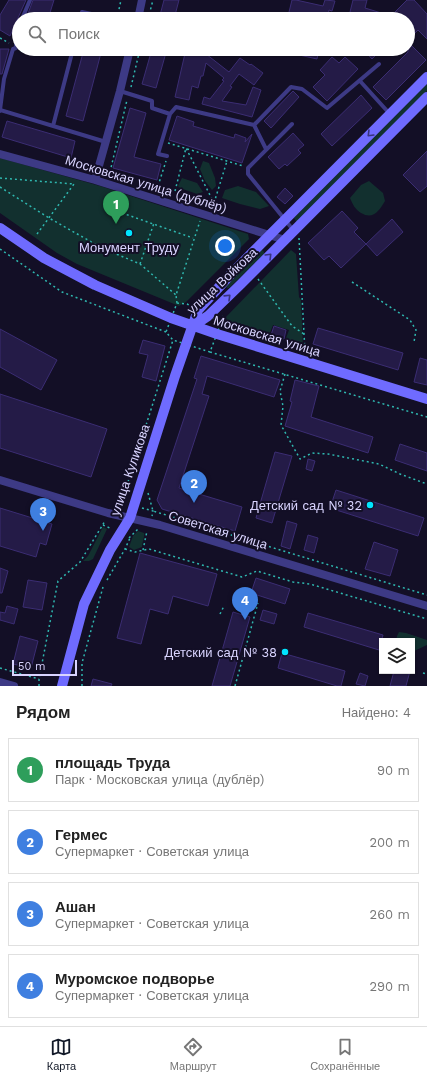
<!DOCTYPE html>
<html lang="ru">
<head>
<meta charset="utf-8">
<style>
	body { margin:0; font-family:"Work Sans",sans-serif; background:#f2f2f2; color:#222 }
	.controls { position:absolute; right:12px; bottom:12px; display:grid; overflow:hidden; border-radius:0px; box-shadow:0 1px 3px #0004 }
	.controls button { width:36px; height:36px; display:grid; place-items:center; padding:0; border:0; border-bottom:1px solid #e0e0e0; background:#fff; color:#222; font:20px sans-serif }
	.scale { position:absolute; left:12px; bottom:10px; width:65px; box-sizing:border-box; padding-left:4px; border:2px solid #d9d4ff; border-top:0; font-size:11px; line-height:14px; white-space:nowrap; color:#d9d4ff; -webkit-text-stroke:3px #130f26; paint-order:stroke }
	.you { position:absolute; left:225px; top:246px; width:14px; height:14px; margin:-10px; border:3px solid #fff; border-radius:50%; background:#1a73e8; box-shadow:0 0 0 6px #1a73e833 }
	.badge { display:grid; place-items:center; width:26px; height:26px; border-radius:50%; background:#111827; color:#fff; font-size:13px; font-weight:700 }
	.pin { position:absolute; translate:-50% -33px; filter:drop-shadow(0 1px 2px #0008) }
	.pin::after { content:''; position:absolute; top:21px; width:14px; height:12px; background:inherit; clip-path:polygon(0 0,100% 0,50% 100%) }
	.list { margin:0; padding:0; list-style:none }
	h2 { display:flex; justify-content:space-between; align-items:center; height:52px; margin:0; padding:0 16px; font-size:17px }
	h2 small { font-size:13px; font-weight:400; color:#767676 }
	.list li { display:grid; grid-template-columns:26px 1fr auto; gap:12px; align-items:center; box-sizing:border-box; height:64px; margin:0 8px 8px; padding:0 8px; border:1px solid #e0e0e0; border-radius:0px }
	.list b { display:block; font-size:15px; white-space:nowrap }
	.list p { margin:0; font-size:13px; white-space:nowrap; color:#767676 }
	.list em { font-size:13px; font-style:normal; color:#767676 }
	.icon { flex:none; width:22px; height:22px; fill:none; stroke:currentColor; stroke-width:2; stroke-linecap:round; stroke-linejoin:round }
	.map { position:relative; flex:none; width:427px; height:686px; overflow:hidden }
	.search { position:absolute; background:#fff; box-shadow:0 1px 3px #0004; left:12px; right:12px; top:12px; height:44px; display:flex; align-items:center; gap:10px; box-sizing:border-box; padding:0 14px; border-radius:22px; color:#767676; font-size:15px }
	.sheet { height:340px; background:#fff }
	nav { display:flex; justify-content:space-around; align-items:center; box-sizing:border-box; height:56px; border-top:1px solid #e0e0e0; background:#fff; font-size:11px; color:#767676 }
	nav a { display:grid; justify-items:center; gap:2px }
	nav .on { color:#111827 }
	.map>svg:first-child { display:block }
</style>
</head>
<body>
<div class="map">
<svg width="427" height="686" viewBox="0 0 427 686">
	<rect width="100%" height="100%" fill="#130f26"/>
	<path fill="#12302f" d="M427,84v7l-129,130h-2l-2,-3z
		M0,158l100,28 148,48 1,5 -63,63 -7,4 -102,-42 -20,-11 -57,-40z
		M203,161l6,2 6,15 1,8 -4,4 -7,-9 -5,-12z
		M182,178l15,5 6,9 -6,2 -17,-6 -2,-2z
		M369,181l14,12 2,8c-6,10 -12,19 -24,12 -6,-4 -8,-8 -11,-15l11,-13z
		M238,186l18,6 13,14 -9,3 -20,-5 -18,-6 3,-8z
		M260,250h2l2,2v2l-35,34h-2l-1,-1z
		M291,250l5,4 3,43 2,3 2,47 -18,-6 4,-11 -16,-5 -4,10 -42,-12 -1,-6z
		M103,527l4,2 -14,30 -4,2h-6l5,-5z
		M138,531l6,2c1,4 -2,9 -2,14l-8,3 -5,-3 4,-11z
		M399,632l7,1 21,7v5l-15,7v-11h-16l1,-5z"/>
	<path fill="#241b47" stroke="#3b2d73" d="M9,0h17l-16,36 -10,-6v-15z
		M33,0h21l-6,19h-22z
		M164,0h15l-5,19h-15z
		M292,0h4l27,6 2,-6 10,1 -3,10 -3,-1 -2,9h-27l-12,-3z
		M353,0h14l-2,8 26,8 16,-16h7l13,14v25l-9,-9 -10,10v-21h-35l-23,-7z
		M408,42l18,18 -40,40 -13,-13 35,-35z
		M0,49h9l-7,25h-2z
		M84,49h18l-19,72 -17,-5z
		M152,49h15l-11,39 -14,-4z
		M186,49h12l-1,2 9,3 23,18 11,-14 10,7 1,-1 12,9 -9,12 -15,-11 -9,12 2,1 -10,14 24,4 7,-18 8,3 -9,27 -50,-13 2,-7 6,2 14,-18 -2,-1 2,-2 -18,-15 -3,13h-2l-3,12 -6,-2 -3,14 -14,-3z
		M287,49h32l-2,10 -31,-7z
		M363,49h19l-10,10z
		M332,57l7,6 6,-6 13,12 -31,32 -14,-14 12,-12 -5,-5z
		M293,91l6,6 -28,31 -7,-7z
		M361,95l11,13 -40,38 -11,-12z
		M130,108l16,5 -12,44 27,7 -4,16 -44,-12z
		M177,116l17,6 -1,4 41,12 1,-4 11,4 -1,4 7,-8 -10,29 -73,-23z
		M7,121l68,20 -4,17 -69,-21z
		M293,133l11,12 -6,5 3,3 -14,13 -2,-2 -6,5 -11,-12z
		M427,151v35l-7,6 -17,-17z
		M285,188l8,8 -8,8 -8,-7z
		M342,211l16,17 -4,4 12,12 -25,24 -12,-12 -5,4 -16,-17z
		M392,219l11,13 -26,24 -11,-12z
		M274,326l12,4 -2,9 -13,-4z
		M318,328l85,25 -5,17 -85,-26z
		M0,329l57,31 -16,30 -41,-23z
		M143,340l22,6 -9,35 -14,-4 6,-22 -9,-2z
		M201,356l79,24 -6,17 -67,-21 -5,18 7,2 -30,92 63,19 -7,24 -73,-22 -5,-9 40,-121 -3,-1z
		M420,358l7,2v25l-13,-3z
		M295,380l24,6 -8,31 62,20 -5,16 -83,-27 7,-24 -2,-1z
		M0,394l107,35 -16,48 -91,-29z
		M400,444l27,9v18l-32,-11z
		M275,452l17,4 -20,67 -16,-5z
		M308,459l7,2 -3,10 -6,-2z
		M336,490l88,28 -6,18 -88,-28z
		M0,508l52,16 -6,21 -6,-2 -4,14 -36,-11z
		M287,521l10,3 -7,25 -9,-3z
		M308,535l10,3 -4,15 -10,-3z
		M374,542l24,8 -8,26 -25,-7z
		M140,553l77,21 -9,32 -35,-10 -5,18 -18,-5 -9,35 -24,-6z
		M0,568l8,3 -6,22h-2z
		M256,578l34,11 -5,15 -34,-11z
		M28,580l19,3 -5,27 -19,-3z
		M7,606l11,3 -4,15 -14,-4v-8l5,1z
		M263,610l14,4 -3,10 -14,-4z
		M233,612l17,5 -20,69h-18z
		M308,613l75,22 -4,15 -75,-23z
		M20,636l18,5 -7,27 -18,-4z
		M282,653l63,18 -4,15h-4l-59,-18z
		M394,671h16l-4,15h-16z
		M360,673l8,3 -3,10 -9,-2z
		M93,679l19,5 -1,2h-20z"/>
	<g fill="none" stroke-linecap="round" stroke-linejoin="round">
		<path stroke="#2fb8b0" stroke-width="1.5" stroke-dasharray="2 3" stroke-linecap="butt" d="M118,14l3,-14
			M148,19l5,-19
			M0,38l9,5
			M21,51l19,4 4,-6
			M131,87l9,-38
			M168,143l75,23
			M110,172l17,-72
			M0,178l74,6
			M158,186l8,-25
			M0,187l49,31 53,30 38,16 36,31
			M175,191l11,-43 28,55
			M214,203l13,-42
			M122,213l71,25
			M37,234l37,-50
			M299,238l6,114
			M0,249l62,43 104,40
			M140,264l14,-41
			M258,279l34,47 12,8
			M352,282l58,38 6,10 -2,12
			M177,303l10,1 34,19 -11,29 -37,-12 -7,-8z
			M177,303l-1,-8 24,-74
			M223,316l-2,7 31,11
			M210,352l217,65
			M285,374l-5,17 3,15 -2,19 19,34 12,-6 16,1 51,10 21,10 27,10
			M148,493l5,18 274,84
			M122,501l51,-161
			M119,507l3,-6 3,1
			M142,508l11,3 -1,5
			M103,525l9,4
			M129,538l9,-9 2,1
			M125,549l10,3 14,-3 93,28 15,-6 36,11 17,2 117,35
			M143,550l4,-19
			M107,580l18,-31 5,-11
			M220,614l4,-8
			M0,668l39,11
			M423,673l4,1
			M39,686v-7l19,-98 22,-19 25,-41
			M82,686v-23l21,-76
			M235,686l23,-83"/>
		<path stroke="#3d3a85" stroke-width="4" d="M22,19l8,-19
			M80,19l2,-7 33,7
			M360,81l29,32
			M120,91l32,10v7l18,6 -12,40 9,2
			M0,110l4,-31 9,-30 3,-1v-14l3,-7
			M0,111v-1l106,32
			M170,114l6,-7 78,18 37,-38 11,2 25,19 52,-44
			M292,124l-44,44v6l46,57
			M254,125l12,24
			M53,126l20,-77"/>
		<path stroke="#3d3a85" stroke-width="8" d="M138,19l4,-19
			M0,154l95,26 190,60
			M95,180l25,-89 10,-42
			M0,480l108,33 52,12 267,81
			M0,682l14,4"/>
		<path stroke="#6f6bff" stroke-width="10" d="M0,228l44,30 51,27 76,33 46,16 210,65
			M193,326l15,-10 33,-32 186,-187
			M62,686l22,-82 26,-54 20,-32 45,-142 23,-66 33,-36 196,-197"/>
	</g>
	<defs><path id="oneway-chevron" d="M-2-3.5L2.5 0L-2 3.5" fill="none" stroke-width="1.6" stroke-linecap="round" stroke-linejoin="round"/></defs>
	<g stroke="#38347d">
		<use href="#oneway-chevron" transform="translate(370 134) rotate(135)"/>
		<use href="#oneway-chevron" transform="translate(269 256) rotate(-45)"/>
		<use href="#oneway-chevron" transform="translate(228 297) rotate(-44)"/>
	</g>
	<g fill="#00e5ff" stroke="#130f26" stroke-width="1.5">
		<circle cx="129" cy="233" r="4"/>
		<circle cx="370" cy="505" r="4"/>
		<circle cx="285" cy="652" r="4"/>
	</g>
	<g text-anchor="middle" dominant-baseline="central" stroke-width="4" stroke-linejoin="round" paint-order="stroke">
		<g font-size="13" fill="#d9d4ff" stroke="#130f26">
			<text transform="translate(146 184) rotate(17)">Московская улица (дублёр)</text>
			<text transform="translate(222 281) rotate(-43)">улица Войкова</text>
			<text transform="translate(267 336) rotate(17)">Московская улица</text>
			<text transform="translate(130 470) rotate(-71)">улица Куликова</text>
			<text transform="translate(218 530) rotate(17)">Советская улица</text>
		</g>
		<g font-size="13" fill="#d9d4ff" stroke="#130f26" text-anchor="end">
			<text x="129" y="247" text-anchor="middle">Монумент Труду</text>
			<text x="362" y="505">Детский сад № 32</text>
			<text x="277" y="652">Детский сад № 38</text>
		</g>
	</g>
</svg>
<div class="controls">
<button><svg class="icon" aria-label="layers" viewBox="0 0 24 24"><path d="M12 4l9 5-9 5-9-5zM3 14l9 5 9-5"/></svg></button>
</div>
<div class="scale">50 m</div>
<div class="you"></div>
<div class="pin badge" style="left:116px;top:224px;background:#2e9e5b">1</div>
<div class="pin badge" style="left:194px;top:503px;background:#3f7fe0">2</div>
<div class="pin badge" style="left:43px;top:531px;background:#3f7fe0">3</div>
<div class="pin badge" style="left:245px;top:620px;background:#3f7fe0">4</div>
<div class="search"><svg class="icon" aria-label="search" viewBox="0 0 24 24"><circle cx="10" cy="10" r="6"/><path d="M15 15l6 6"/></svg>Поиск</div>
</div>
<section class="sheet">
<h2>Рядом<small>Найдено: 4</small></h2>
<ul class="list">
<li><span class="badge" style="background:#2e9e5b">1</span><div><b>площадь Труда</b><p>Парк · Московская улица (дублёр)</p></div><em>90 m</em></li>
<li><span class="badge" style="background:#3f7fe0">2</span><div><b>Гермес</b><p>Супермаркет · Советская улица</p></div><em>200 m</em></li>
<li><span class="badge" style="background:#3f7fe0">3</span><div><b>Ашан</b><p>Супермаркет · Советская улица</p></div><em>260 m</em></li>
<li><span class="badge" style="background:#3f7fe0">4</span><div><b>Муромское подворье</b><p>Супермаркет · Советская улица</p></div><em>290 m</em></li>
</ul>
</section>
<nav>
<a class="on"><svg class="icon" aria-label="map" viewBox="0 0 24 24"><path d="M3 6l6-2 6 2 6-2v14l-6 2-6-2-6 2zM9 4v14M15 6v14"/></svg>Карта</a>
<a><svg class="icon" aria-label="directions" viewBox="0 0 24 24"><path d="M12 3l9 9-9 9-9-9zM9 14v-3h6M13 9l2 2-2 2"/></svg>Маршрут</a>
<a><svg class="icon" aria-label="saved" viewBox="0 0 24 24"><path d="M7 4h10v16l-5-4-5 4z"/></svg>Сохранённые</a>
</nav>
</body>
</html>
